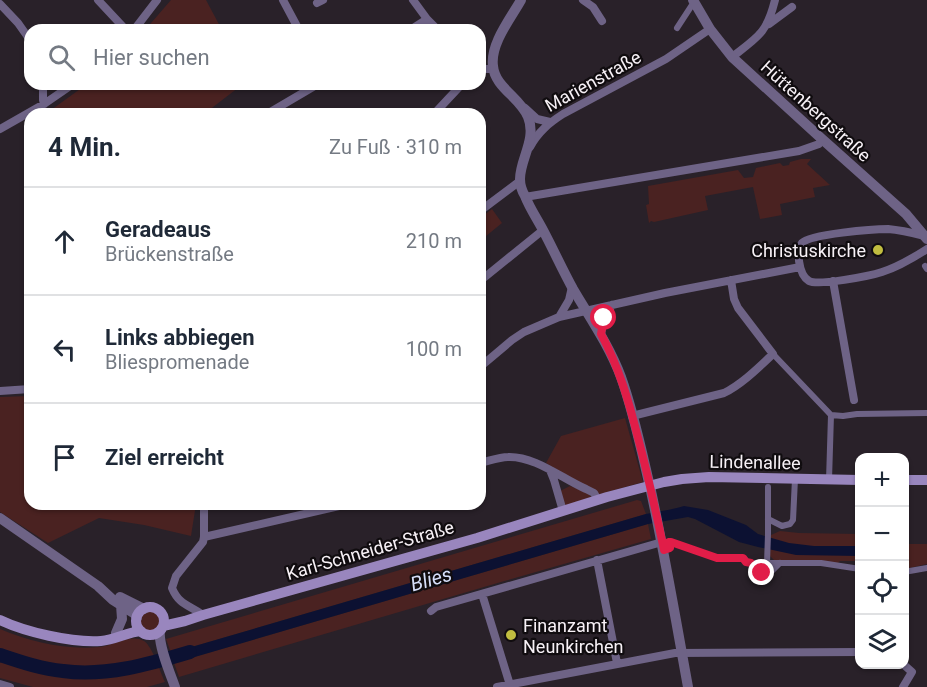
<!DOCTYPE html>
<html lang="de">
<head>
<meta charset="utf-8">
<style>
	body { margin:0; font-family:Roboto,sans-serif; background:#f2f2f3; color:#1f2937 }
	.controls { position:absolute; right:18px; bottom:18px; display:grid; overflow:hidden; border-radius:12px; box-shadow:0 2px 4px #0004 }
	.controls button { width:54px; height:54px; display:grid; place-items:center; padding:0; border:0; border-bottom:2px solid #e0e1e3; background:#fff; color:#1f2937; font:30px sans-serif }
	.stop { position:absolute; width:18px; height:18px; margin:-14px; border:4px solid #e11d48; border-radius:50%; background:#fff }
	.stop.end { background:#e11d48; border-color:#fff; box-shadow:0 2px 6px #0008 }
	.list { margin:0; padding:0; list-style:none }
	h2 { display:flex; justify-content:space-between; align-items:center; height:78px; margin:0; padding:0 24px; font-size:26px }
	h2 small { font-size:20px; font-weight:400; color:#747a83 }
	.list li { display:grid; grid-template-columns:39px 1fr auto; gap:18px; align-items:center; box-sizing:border-box; height:108px; padding:0 24px; border-top:2px solid #e0e1e3 }
	.list b { display:block; font-size:22px; white-space:nowrap }
	.list p { margin:0; font-size:20px; white-space:nowrap; color:#747a83 }
	.list em { font-size:20px; font-style:normal; color:#747a83 }
	.icon { flex:none; width:33px; height:33px; fill:none; stroke:currentColor; stroke-width:2; stroke-linecap:round; stroke-linejoin:round }
	.map { position:relative; flex:none; width:927px; height:687px; overflow:hidden }
	.search { position:absolute; background:#fff; box-shadow:0 2px 4px #0004; left:24px; top:24px; width:462px; height:66px; display:flex; align-items:center; gap:15px; box-sizing:border-box; padding:0 21px; border-radius:18px; color:#747a83; font-size:22px }
	.panel { position:absolute; background:#fff; box-shadow:0 2px 4px #0004; left:24px; top:108px; width:462px; height:402px; border-radius:18px }
	.map>svg:first-child { display:block }
</style>
</head>
<body>
<div class="map">
<svg width="927" height="687" viewBox="0 0 927 687">
	<rect width="100%" height="100%" fill="#292129"/>
	<path fill="#4a2221" d="M171,0h35l16,30h-77z
		M87,84h156l-39,30h-155l-2,-1z
		M801,159h10l-4,5 23,21 -17,3 2,9 -35,7 2,11 -22,4 -7,-32 -48,9 3,14 -54,12 -3,-1 -2,2 -3,-18 3,-1 -1,-18 90,-16 6,8 9,-1 3,-9 24,-5 3,3 6,-1 1,-3z
		M492,209l10,14 -22,18v-23z
		M30,396v108h166l-5,32 -47,-11 -45,-7 -51,25 -48,-31v-115z
		M625,418l18,64 -46,13 -51,-32 15,-27z
		M570,486l19,7 2,4 -27,9 -4,-15z
		M637,500l4,1 5,13 -475,139 -5,-14z
		M648,524l3,15 -150,43 -322,95 -5,-14z
		M780,531l19,2 60,1v27h-19l-2,2h-8l-1,-2 -55,-1 -4,-4 1,-21z
		M904,544h23v20l-22,5z
		M140 621a10 10 0 1 1 20 0a10 10 0 1 1-20 0Z
		M0,629c30,13 66,21 99,18 13,-1 33,-14 45,-6 9,6 16,31 21,41l-18,5h-114l-33,-9z"/>
	<path fill="#0c1132" d="M684,506l24,4 38,15 12,9 31,9 25,3h45v10l-63,-1 -38,-8 -19,-5 -44,-23 -7,-2 -40,7 -474,139 -3,-10 475,-139c13,-3 25,-4 38,-8z"/>
	<g fill="none" stroke-linecap="round" stroke-linejoin="round">
		<path stroke="#0c1132" stroke-width="14" d="M0,655c21,7 41,14 63,16 42,6 87,-7 127,-19"/>
		<path stroke="#6e6386" stroke-width="6" d="M677,28l15,-23
			M925,266l2,3
			M773,354l58,61 12,1 14,-2 70,-1
			M829,480l2,-65
			M768,519l14,7 8,-2 3,-4 2,-41
			M664,550l6,-2 -1,-6h2l46,16h26l6,5h72l39,6
			M751,563l11,10 7,1 11,-11
			M767,563l1,-29v-47
			M904,572l23,-4"/>
		<path stroke="#6e6386" stroke-width="8" d="M98,0l28,30
			M283,0l16,30
			M413,0l14,19 11,11
			M583,0l10,7 9,14
			M317,3l6,-3
			M0,4l18,19 12,17
			M769,24l23,-17
			M134,30l23,-30
			M410,30l17,-11
			M732,57c26,-20 35,-24 43,-57
			M480,67l6,2h7
			M43,84v16l1,4
			M525,108l12,11 13,3
			M267,114l51,-30
			M434,114l28,-30
			M0,129l44,-25 29,-20
			M530,147c8,-15 19,-24 33,-33l103,-55 44,-30
			M525,197l274,-46 20,-7 3,-5
			M480,211l40,-30
			M925,236c-12,-3 -25,-6 -37,-7 -14,0 -78,5 -86,14 -4,5 -3,12 -3,18 1,7 3,16 10,20 9,5 61,-5 73,-9 16,-5 31,-14 45,-23
			M480,281l63,-51
			M833,281l21,119
			M559,317l10,-17 3,-13
			M601,334l3,-15 8,-14
			M480,367l32,-27 12,-8 35,-15 106,-24 135,-26
			M0,391l30,-2
			M632,416l92,-23c18,-9 34,-25 49,-39l-35,-46 -4,-9 -3,-19
			M480,463c9,-2 19,-6 28,-6 27,-1 53,21 78,32l8,4 4,7
			M550,470l4,10 9,31
			M204,537l144,-33
			M597,560l20,103
			M482,594l28,91
			M431,611l5,-4 226,-65
			M203,615c-14,-10 -24,-10 -31,-27l4,-12 27,-34 1,-5v-33
			M903,664l9,8 -9,15
			M0,684l10,3
			M497,687l178,-34 185,-1"/>
		<path stroke="#6e6386" stroke-width="10" d="M521,0c-10,18 -31,44 -28,66 2,22 27,31 35,51 9,22 -8,42 -8,62 0,6 2,12 5,17 5,13 13,24 19,36 10,19 19,39 29,57 17,29 36,56 48,88 13,36 21,76 30,114 14,65 25,130 37,196
			M693,0l17,29 22,28 90,82 84,75 21,25
			M0,518l98,68 15,14 22,14 2,4
			M120,597l24,12
			M160,631c-2,14 10,42 15,56
			M116,633l6,-14 -1,-14"/>
		<path stroke="#9986be" stroke-width="10" d="M904,480h23
			M136 621a14 14 0 1 1 28 0a14 14 0 1 1-28 0Z
			M0,620c25,12 72,23 101,21 14,-1 27,-9 40,-10
			M163,626l22,-5 18,-6 274,-77 130,-41 57,-15 18,-3 27,-2 151,3"/>
	</g>
	<g fill="none" stroke-linecap="round" stroke-linejoin="round">
		<path stroke="#e11d48" stroke-width="8" d="M604,318l-3,16c18,33 28,68 37,104 10,37 18,74 26,112l6,-2 -1,-6h2l46,16h26l3,4 5,1 11,10"/>
	</g>
	<g fill="#c1bd40" stroke="#100c0f" stroke-width="2">
		<circle cx="878" cy="250" r="6"/>
		<circle cx="511" cy="635" r="6"/>
	</g>
	<g text-anchor="middle" dominant-baseline="central" stroke-width="4.5" stroke-linejoin="round" paint-order="stroke">
		<g font-size="18" fill="#f7f1f6" stroke="#100c0f">
			<text transform="translate(593 81) rotate(-29)">Marienstraße</text>
			<text transform="translate(816 111) rotate(42)">Hüttenbergstraße</text>
			<text transform="translate(755 462) rotate(1)">Lindenallee</text>
			<text transform="translate(370 550) rotate(-16)">Karl-Schneider-Straße</text>
		</g>
		<g font-size="18" fill="#f7f1f6" stroke="#100c0f" text-anchor="end">
			<text x="866" y="250">Christuskirche</text>
			<text x="523" y="625" text-anchor="start">Finanzamt<tspan x="523" dy="21">Neunkirchen</tspan></text>
		</g>
		<g font-size="20" font-style="italic" fill="#d6def9" stroke="#100c0f">
			<text transform="translate(431 579) rotate(-16)">Blies</text>
		</g>
	</g>
</svg>
<div class="controls">
<button>+</button>
<button>−</button>
<button><svg class="icon" aria-label="locate" viewBox="0 0 24 24"><circle cx="12" cy="12" r="6"/><path d="M12 2v4M12 18v4M2 12h4M18 12h4"/></svg></button>
<button><svg class="icon" aria-label="layers" viewBox="0 0 24 24"><path d="M12 4l9 5-9 5-9-5zM3 14l9 5 9-5"/></svg></button>
</div>
<div class="stop" style="left:604px;top:318px"></div>
<div class="stop end" style="left:762px;top:573px"></div>
<div class="search"><svg class="icon" aria-label="search" viewBox="0 0 24 24"><circle cx="10" cy="10" r="6"/><path d="M15 15l6 6"/></svg>Hier suchen</div>
<section class="panel">
<h2>4 Min.<small>Zu Fuß · 310 m</small></h2>
<ul class="list">
<li><svg class="icon" aria-label="ahead" viewBox="0 0 24 24"><path d="M12 20V5M6 11l6-6 6 6"/></svg><div><b>Geradeaus</b><p>Brückenstraße</p></div><em>210 m</em></li>
<li><svg class="icon" aria-label="left" viewBox="0 0 24 24"><path d="M17 20v-9H6M10 6l-5 5 5 5"/></svg><div><b>Links abbiegen</b><p>Bliespromenade</p></div><em>100 m</em></li>
<li><svg class="icon" aria-label="arrive" viewBox="0 0 24 24"><path d="M6 21V4h12l-3 4 3 4H6"/></svg><div><b>Ziel erreicht</b></div></li>
</ul>
</section>
</div>
</body>
</html>
